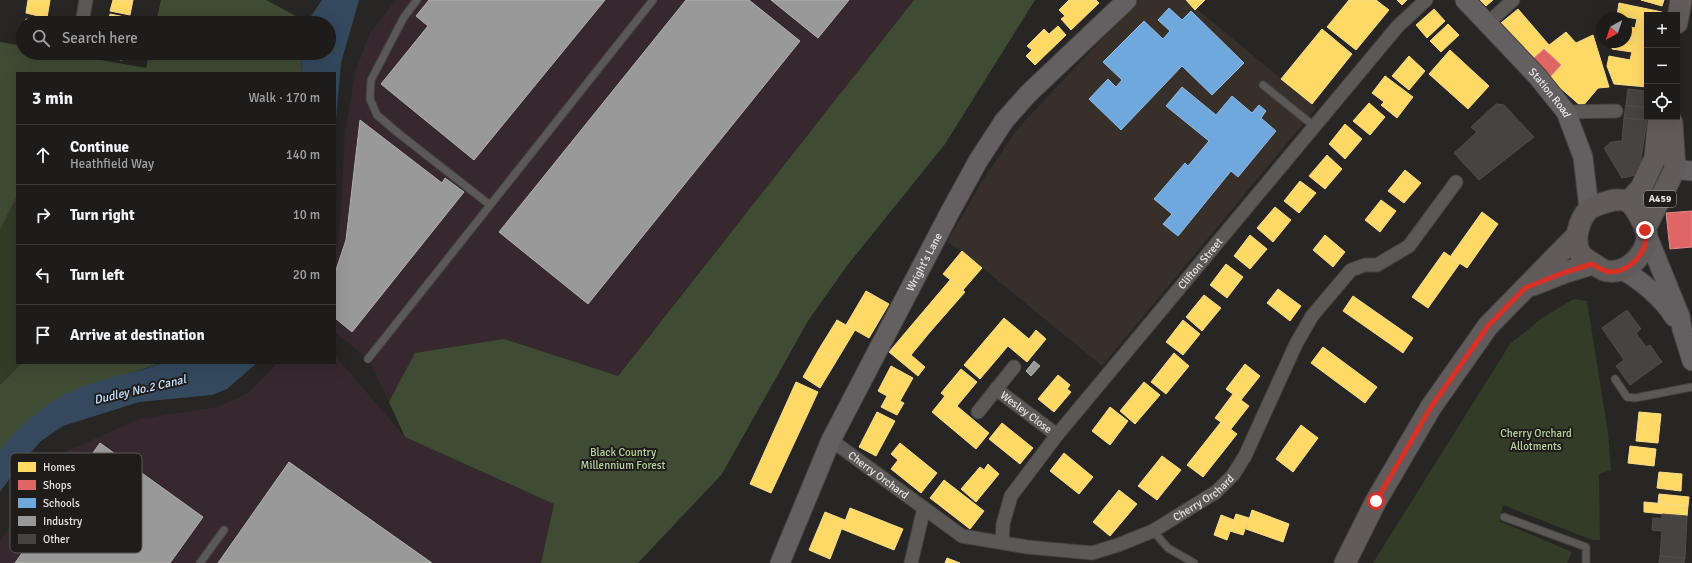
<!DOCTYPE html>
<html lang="en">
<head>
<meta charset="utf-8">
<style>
	body { margin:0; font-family:Signika,sans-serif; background:#262524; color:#f1f3f6 }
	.controls { position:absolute; right:12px; top:12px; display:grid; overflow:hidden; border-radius:0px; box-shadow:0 4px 16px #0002 }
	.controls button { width:36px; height:36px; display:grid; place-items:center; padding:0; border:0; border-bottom:1px solid #3c3a3a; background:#1e1c1b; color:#f1f3f6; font:20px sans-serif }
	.compass { position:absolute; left:1596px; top:12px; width:36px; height:36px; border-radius:50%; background:#1e1c1b; box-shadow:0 4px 16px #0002; rotate:220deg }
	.stop { position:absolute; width:12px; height:12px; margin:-9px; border:3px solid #d93025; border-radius:50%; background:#fff }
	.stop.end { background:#d93025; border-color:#fff; box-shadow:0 1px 4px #0008 }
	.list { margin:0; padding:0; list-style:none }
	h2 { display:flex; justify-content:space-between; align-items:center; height:52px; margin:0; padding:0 16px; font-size:17px }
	h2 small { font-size:13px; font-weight:400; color:#a1a1a3 }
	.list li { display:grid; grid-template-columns:26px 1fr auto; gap:12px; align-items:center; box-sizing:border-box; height:60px; padding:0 16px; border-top:1px solid #3c3a3a }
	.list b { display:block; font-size:15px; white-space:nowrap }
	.list p { margin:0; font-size:13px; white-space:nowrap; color:#a1a1a3 }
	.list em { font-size:13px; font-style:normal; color:#a1a1a3 }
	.icon { flex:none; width:22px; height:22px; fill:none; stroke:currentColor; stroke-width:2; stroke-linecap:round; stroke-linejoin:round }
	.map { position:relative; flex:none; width:1692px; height:563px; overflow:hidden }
	.search { position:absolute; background:#1e1c1b; box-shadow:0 4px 16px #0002; left:16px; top:16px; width:320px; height:44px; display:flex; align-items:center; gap:10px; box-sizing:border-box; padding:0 14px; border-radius:22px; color:#a1a1a3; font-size:15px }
	.panel { position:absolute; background:#1e1c1b; box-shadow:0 4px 16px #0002; left:16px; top:72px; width:320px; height:292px; border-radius:0px }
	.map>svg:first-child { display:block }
</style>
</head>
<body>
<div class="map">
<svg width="1692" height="563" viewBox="0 0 1692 563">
	<rect width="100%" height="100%" fill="#282624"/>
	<path fill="#37282f" d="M396,0h518l-356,451 -120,-37 -49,-12 -21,-43 -33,-27v-81l4,-11 6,-106 10,-62 15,-39z
		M335,356l70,81 149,67 -13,59h-541v-22l63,-88 76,-34 79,-12 30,-14 30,-30h57z"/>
	<path fill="#37302a" d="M1139,0h47l130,108 -214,258 -140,-115 -15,-9 36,-62 35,-52z"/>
	<path fill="#323c27" d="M17,196v167h5l-22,22v-155z
		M1574,299l13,2 21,132 3,37 -12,4 1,66h-8l-89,-35 -4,16 73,31 -5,11h-194l137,-219 32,-26z"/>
	<path fill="#3f4c34" d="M161,0h105l43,23h-153z
		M914,0h121l-90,144 -99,123 -38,54 -86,153 -84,89h-97l13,-59 -149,-67 -16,-35 26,-49 89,-14 114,37z
		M0,42l23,4v7h39l84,15 3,-15h152l1,20h-285v123l-17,34z
		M22,363h140l-73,23 -89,64v-65z"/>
	<path fill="#34495e" d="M322,0h37l-18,63 -6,67v-57h-33l-1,-20h28v-30h-19l1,-7z
		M162,363h95l-30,26 -15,6 -73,7 -76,24 -22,15 -26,30 -15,21v-42c16,-20 37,-40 60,-53 30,-17 70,-22 102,-34z"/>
	<path fill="#ffd966" stroke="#f8dc8b" d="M28,0h22l-3,18 -21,-5z
		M113,0h20l-3,15 -20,-4z
		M1069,0h27l3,3 -28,27 -10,-11 4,-3 -6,-6z
		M1186,0h19l-10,10z
		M1349,0h27l13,10 -33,40 -29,-23z
		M1397,0h10l-5,5z
		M1480,0h13l-7,6z
		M1641,0h23l-2,6z
		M1619,3l43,9 -1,3h-14v28l-21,-5v-12l9,2 2,-9 -20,-4z
		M1434,9l11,12 -18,17 -11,-13z
		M1518,9l31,36 -17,15 -31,-37z
		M110,14l20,4 -1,5h-21z
		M26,19l21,4h-22z
		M1448,24l11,11 -18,17 -11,-11z
		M1058,26l8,9 -31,30 -9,-9 6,-6 -5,-4 17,-17 5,5z
		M1322,29l30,25 -40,50 -31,-25z
		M1566,32l10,11 17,-8 16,52 -11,1 -16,19 -33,-29 12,-13 -17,-16z
		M1626,38l21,5v44l-33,-3 -7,-18 2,-10 21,4 2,-8 -20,-3 1,-7h13z
		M1450,50l39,36 -21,23 -39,-35z
		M102,53h21l-1,7 -20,-4z
		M1409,56l16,15 -16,19 -17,-14z
		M1385,76l28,21 -16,21 -16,-13 3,-3 -12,-9z
		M1369,103l16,14 -15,18 -17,-14z
		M1345,124l17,15 -17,20 -16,-15z
		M1327,155l15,14 -17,20 -16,-13z
		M1405,170l16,13 -17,20 -16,-12z
		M1300,181l16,12 -17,20 -15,-12z
		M1381,200l15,11 -16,21 -15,-12z
		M1275,207l16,13 -18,22 -16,-14z
		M1482,212l16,12 -31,44 -17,-11z
		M1250,235l17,14 -17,20 -16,-13z
		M1325,235l20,17 -12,15 -20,-17z
		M962,251l20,17 -19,22 -20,-16z
		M1444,252l16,11 -32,45 -16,-11z
		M1226,264l17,13 -16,21 -17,-13z
		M950,280l15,12 -35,40 -14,-12z
		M1278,289l23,17 -11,15 -23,-18z
		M866,291l23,13 -20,34 -23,-13z
		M1204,295l17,13 -19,23 -16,-14z
		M1353,296l60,42 -10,15 -60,-42z
		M1004,318l25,21 7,-9 10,9 -19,23 -19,-16 -28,33 -16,-14z
		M837,320l18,10 -18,30 -18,-11z
		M916,320l14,12 -19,23 14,12 -7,9 -29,-24z
		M1183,320l17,14 -17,21 -17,-13z
		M1323,347l54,40 -12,16 -54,-40z
		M819,349l18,11 -17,28 -17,-11z
		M1174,353l15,13 -23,28 -15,-12z
		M1245,364l15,12 -19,24 -15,-11z
		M891,366l22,12 -13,23 4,2 -7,12 -16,-8 6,-11 -9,-5z
		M961,369l16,13 -20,24 -16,-13z
		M1058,375l12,10 -3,4 4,3 -17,20 -16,-13z
		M796,382l22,10 -47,101 -21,-9z
		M1144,382l16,13 -25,29 -15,-13z
		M1233,394l16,12 -18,23 -16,-11z
		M945,396l44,37 -13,16 -44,-37z
		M1110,407l18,14 -18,24 -18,-14z
		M877,412l18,9 -19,35 -17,-9z
		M1639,412l22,2 -3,29 -22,-2z
		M1221,422l16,12 -34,43 -16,-12z
		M1002,423l31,25 -13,16 -31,-25z
		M1301,425l17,13 -25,34 -17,-13z
		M900,443l37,30 -16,20 -30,-24 7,-9 -7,-6z
		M1630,446l26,3 -2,17 -26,-3z
		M1064,453l29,24 -14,17 -29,-23z
		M1162,456l19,14 -24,30 -19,-14z
		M988,464l11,10 -23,28 -15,-13 19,-22 4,3z
		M1659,472l23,2 -1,17 -24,-3z
		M944,480l40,31 -14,18 -40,-31z
		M1119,490l18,14 -27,32 -17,-14z
		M1659,494l30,3 -1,9 -30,-3z
		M1644,502l44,4 -1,10 -43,-4z
		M850,508l53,21 -9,21 -52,-21z
		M1252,510l37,14 -6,18 -37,-13z
		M825,512l20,8 -15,39 -21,-9z
		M1236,514l13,4 -6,17 -13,-4z
		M1221,515l13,5 -7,20 -13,-5z
		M947,558l13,5h-15z"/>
	<path fill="#e06666" stroke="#e28c8b" d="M1544,49l17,16 -12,13 -17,-18z
		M1692,211v36l-22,2 -4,-36z"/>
	<path fill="#6fa8dc" stroke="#93bade" d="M1169,8l13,12 9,-9 53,52 -32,32 -30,-29 -61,64 -32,-31 19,-20 8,8 6,-7 -19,-18 41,-41 19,18 7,-8 -12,-11z
		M1182,87l34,28 16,-19 20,17 7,-8 7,6 -5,7 15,13 -38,46 -7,-6 -53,65 -15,-12 9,-10 -18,-15 31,-36 3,3 21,-25 -43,-35z"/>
	<path fill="#999" stroke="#b0b0af" d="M429,0h176l-131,160 -93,-76 47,-58 -12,-10z
		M686,0h63l51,41 -212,263 -89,-72z
		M771,0h78l-31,38z
		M360,120l82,63 3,-5 19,14 -112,140 -17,-14v-45l11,-33z
		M1034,361l6,5 -9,10 -5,-5z
		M100,443l103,74 -33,46h-155z
		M289,462l143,101h-214z"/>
	<path fill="#454442" stroke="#4f4d4c" d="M1628,89l19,2v17l-21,-3z
		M1496,104l8,1 30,32 -55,43 -25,-27 23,-21 -6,-5z
		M1626,105l21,3v12l-23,-2z
		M1624,118l23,2 -7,45 -4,10 -14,3 -18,-30 7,-6 11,-1z
		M1627,310l14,19 -5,4 10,14 4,-2 12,17 -32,23 -14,-19 8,-6 -22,-32z
		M1662,514l25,2 -2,42 -25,-2 2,-25 -10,-1 1,-12 9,1z
		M1660,556l25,2 -1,5h-25z"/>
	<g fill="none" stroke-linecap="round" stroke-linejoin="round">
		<g stroke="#444240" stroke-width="9">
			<path id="lane" d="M417,0l-13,17 -33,63 -1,19 7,16 21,18 92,72
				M1263,85l51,41
				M368,359l285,-359
				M1615,379l12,18 8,1 57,-11
				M1504,517l82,30v16
				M1153,531l15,17 26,15
				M200,563l24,-33"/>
		</g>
		<g stroke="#444240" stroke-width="15">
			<g id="street">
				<path d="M82,23l4,-23"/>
				<path d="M1488,23l25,-23"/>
				<path d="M1566,112l50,-1"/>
				<path id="s1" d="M996,389l61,46"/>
				<path d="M978,412l36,-45"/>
				<path id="s2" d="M831,440l131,96 65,11 65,6 26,-8 35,-14 63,-39 17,-17 12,-19 51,-112 16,-28 39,-46 14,-5h12l32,-19 47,-64"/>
				<path id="s3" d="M1002,542l1,-18 8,-28 46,-61 341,-409 28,-26"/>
				<path d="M911,563l13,-55"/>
			</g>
		</g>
		<g stroke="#444240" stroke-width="21">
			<g id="secondary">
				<path id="s4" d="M1465,0l73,77 28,35 17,45 6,52"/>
				<path d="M1675,169l17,2"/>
				<path d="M1647,235l33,81 2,13 10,32"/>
				<path d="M1622,270c18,9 42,30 52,47"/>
				<path id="s5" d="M780,563l51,-123 119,-228 28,-51 26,-40 24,-27 99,-94"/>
			</g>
		</g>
		<g stroke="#444240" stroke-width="23">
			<path id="primary" d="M1677,23l4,-23
				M1614,200c5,0 10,-1 15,2 7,6 18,26 18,35 -1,18 -21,37 -39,34 -4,0 -8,-3 -11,-5 -5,-3 -14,-8 -17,-13 -7,-13 -1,-33 8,-43 6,-5 18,-8 26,-10z
				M1628,202l13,-14 14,-30 4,-41
				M1645,229l30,-60 -3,-46 -3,-6
				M1533,285l30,-12 29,-9
				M1345,563l31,-62 55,-94 57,-81 89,-91"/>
		</g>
		<use href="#lane" stroke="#5b5958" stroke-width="7"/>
		<use href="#street" stroke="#5b5958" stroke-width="13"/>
		<use href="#secondary" stroke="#645f60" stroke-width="19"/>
		<use href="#primary" stroke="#625b5c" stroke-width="21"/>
	</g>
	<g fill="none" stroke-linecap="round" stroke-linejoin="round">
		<path stroke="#d93025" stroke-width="5" d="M1376,501l55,-94 57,-81 37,-38 38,-15 29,-9c4,2 10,6 14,7 21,6 46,-22 39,-41"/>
	</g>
	<g text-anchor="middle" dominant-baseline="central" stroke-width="4" stroke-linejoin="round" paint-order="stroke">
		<rect fill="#1f1c1a" stroke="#aaa8a6" stroke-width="1" x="1644" y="191" width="32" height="16" rx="3"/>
		<g font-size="10" font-weight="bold" fill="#e6e4e2">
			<text x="1660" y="199">A459</text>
		</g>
		<g font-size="11" fill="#e6e4e2" stroke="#1f1c1a">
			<text stroke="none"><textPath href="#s4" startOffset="126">Station Road</textPath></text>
			<text stroke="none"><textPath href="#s5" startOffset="334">Wright's Lane</textPath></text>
			<text stroke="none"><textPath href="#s3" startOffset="347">Clifton Street</textPath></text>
			<text stroke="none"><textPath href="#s1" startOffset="38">Wesley Close</textPath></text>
			<text stroke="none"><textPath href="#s2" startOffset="59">Cherry Orchard</textPath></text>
			<text stroke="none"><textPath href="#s2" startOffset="419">Cherry Orchard</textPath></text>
		</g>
		<g font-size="11" fill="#b7d49e" stroke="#1f1c1a">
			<text x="1536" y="433">Cherry Orchard<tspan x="1536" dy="13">Allotments</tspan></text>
			<text x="623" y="452">Black Country<tspan x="623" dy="13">Millennium Forest</tspan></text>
		</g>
		<g font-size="12" font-style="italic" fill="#c7e2fe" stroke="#1f1c1a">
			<text transform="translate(140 390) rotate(-13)">Dudley No.2 Canal</text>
		</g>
	</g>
	<rect x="10" y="453" width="132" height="100" rx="6" fill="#1f1c1a" stroke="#5b5856" stroke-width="1"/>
	<rect x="18" y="462" width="18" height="10" fill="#ffd966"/>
	<rect x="18" y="480" width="18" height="10" fill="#e06666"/>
	<rect x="18" y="498" width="18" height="10" fill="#6fa8dc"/>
	<rect x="18" y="516" width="18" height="10" fill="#999"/>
	<rect x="18" y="534" width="18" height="10" fill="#454442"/>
	<g font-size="11" fill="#e6e4e2">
		<text x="43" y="471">Homes</text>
		<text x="43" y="489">Shops</text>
		<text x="43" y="507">Schools</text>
		<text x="43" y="525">Industry</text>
		<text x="43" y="543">Other</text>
	</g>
</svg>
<div class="controls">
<button>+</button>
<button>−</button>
<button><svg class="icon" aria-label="locate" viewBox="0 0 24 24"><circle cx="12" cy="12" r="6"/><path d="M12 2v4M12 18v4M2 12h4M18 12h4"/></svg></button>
</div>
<svg class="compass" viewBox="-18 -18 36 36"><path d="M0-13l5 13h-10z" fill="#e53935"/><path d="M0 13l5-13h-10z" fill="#a1a1a3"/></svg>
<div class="stop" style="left:1376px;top:501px"></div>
<div class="stop end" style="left:1645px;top:230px"></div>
<div class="search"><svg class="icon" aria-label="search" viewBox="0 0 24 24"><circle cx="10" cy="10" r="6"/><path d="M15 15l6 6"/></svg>Search here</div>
<section class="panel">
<h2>3 min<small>Walk · 170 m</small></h2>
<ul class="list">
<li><svg class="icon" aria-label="ahead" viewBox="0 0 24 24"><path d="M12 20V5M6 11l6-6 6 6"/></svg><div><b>Continue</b><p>Heathfield Way</p></div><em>140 m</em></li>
<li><svg class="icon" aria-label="right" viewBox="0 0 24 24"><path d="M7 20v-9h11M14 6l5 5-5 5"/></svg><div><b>Turn right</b></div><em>10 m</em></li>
<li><svg class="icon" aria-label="left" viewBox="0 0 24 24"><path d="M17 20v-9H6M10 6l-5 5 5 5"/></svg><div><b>Turn left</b></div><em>20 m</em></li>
<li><svg class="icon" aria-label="arrive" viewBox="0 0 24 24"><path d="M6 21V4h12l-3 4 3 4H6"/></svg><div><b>Arrive at destination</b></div></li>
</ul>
</section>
</div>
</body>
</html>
